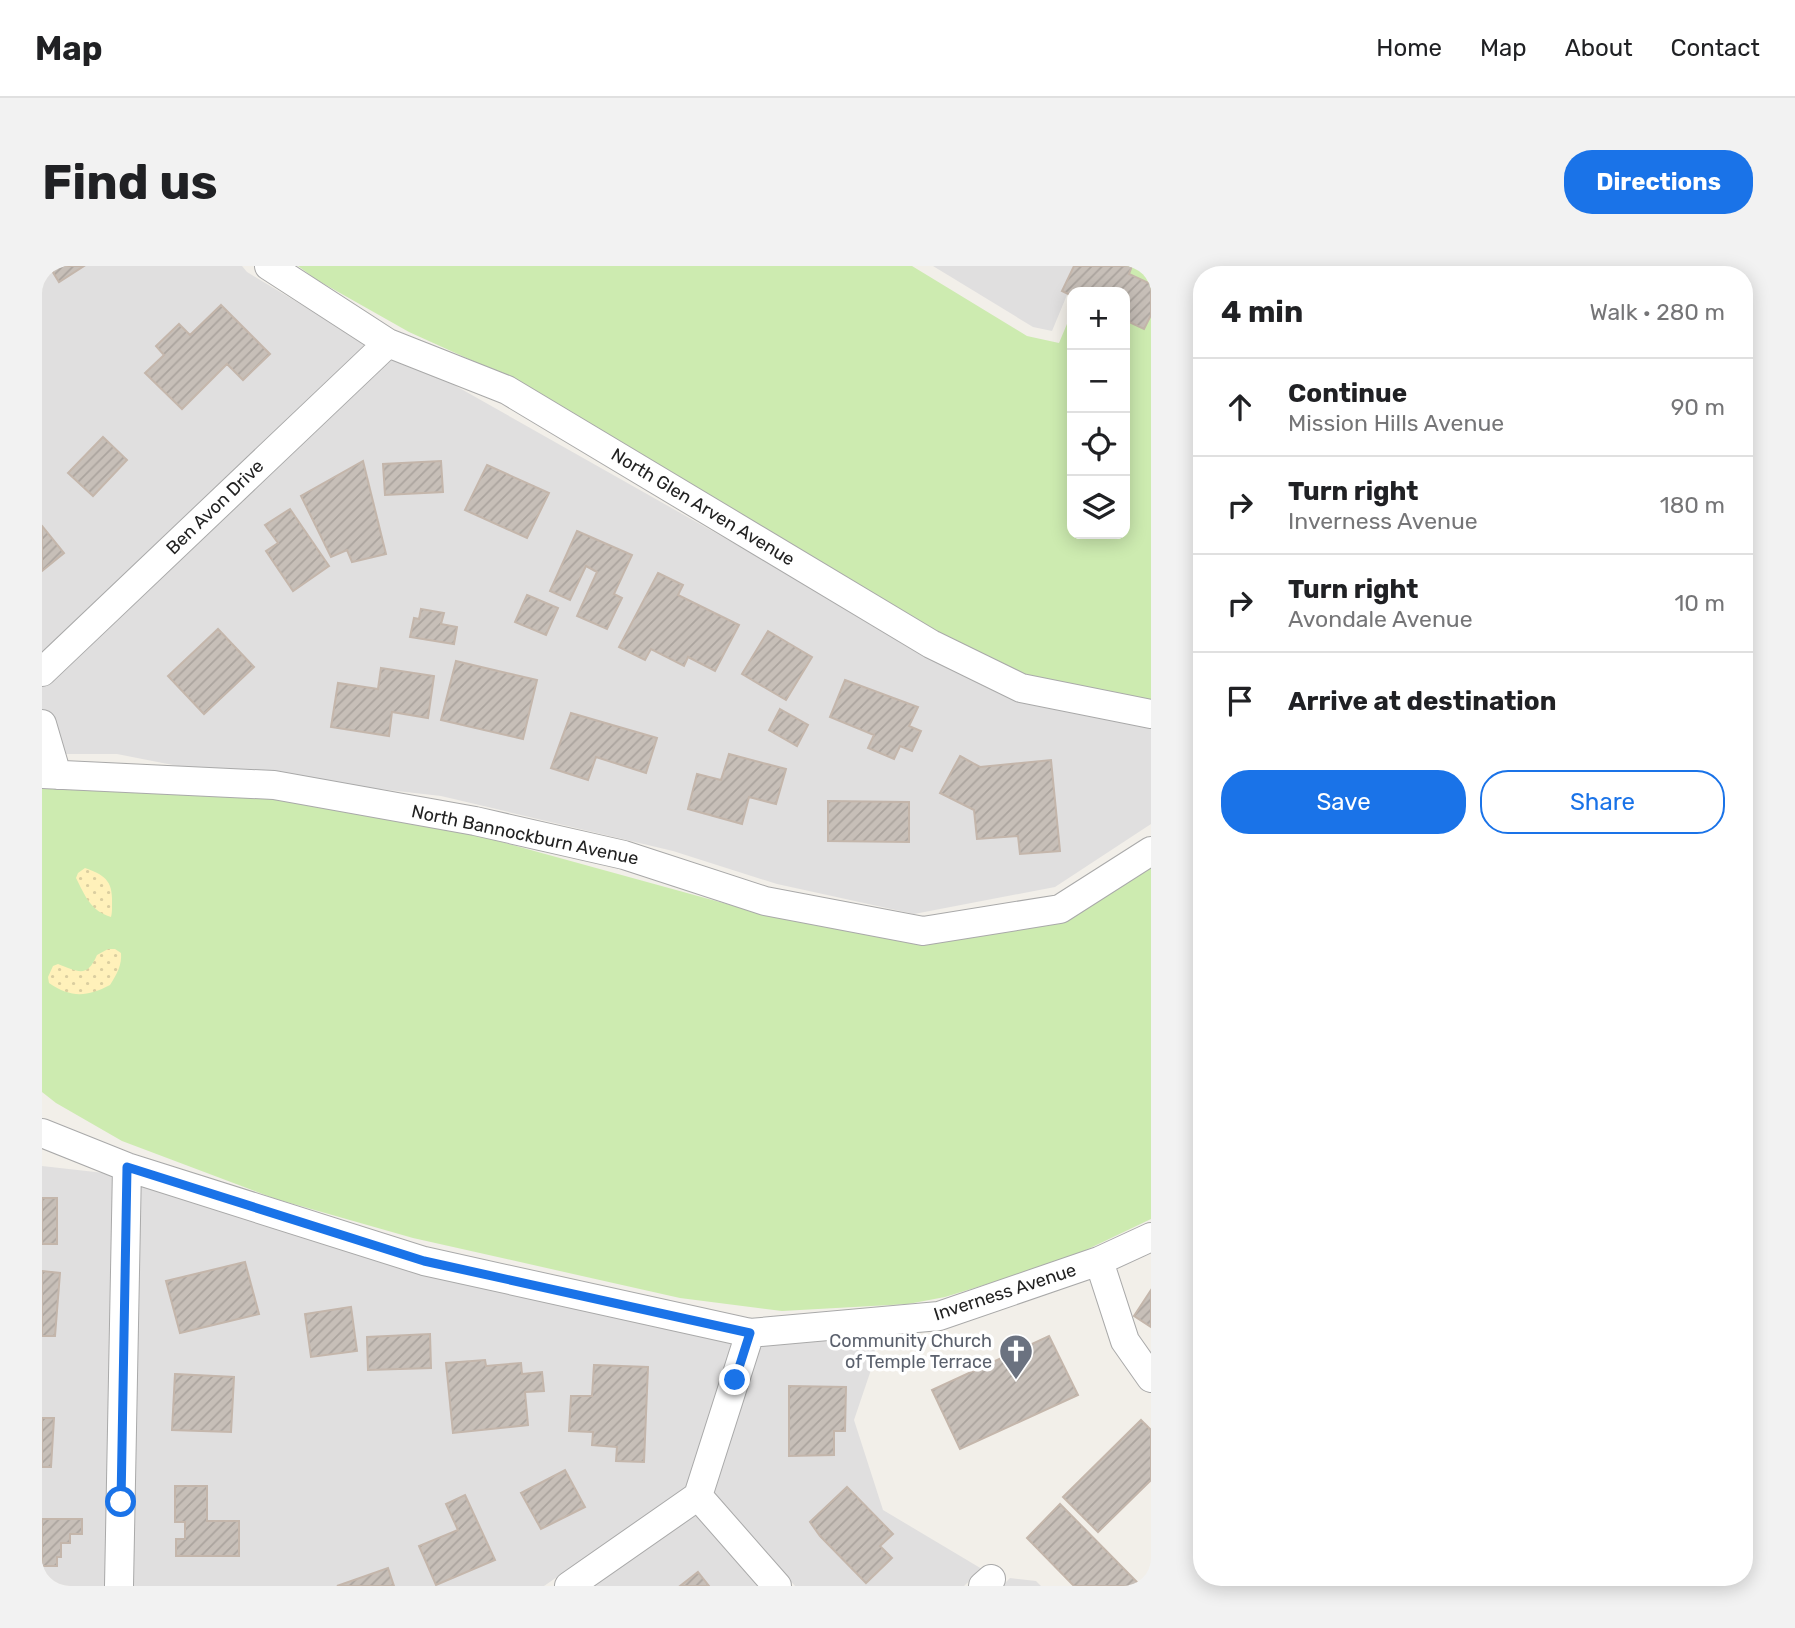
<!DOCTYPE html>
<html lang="en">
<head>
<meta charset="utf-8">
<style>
	body { margin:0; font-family:Rubik,sans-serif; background:#f2f2f2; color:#202124 }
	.controls { position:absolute; right:21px; top:21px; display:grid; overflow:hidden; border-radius:14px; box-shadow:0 4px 18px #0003 }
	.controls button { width:63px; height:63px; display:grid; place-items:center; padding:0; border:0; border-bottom:2px solid #e0e0e0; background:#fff; color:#202124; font:35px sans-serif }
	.stop { position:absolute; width:21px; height:21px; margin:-16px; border:5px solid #1a73e8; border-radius:50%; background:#fff }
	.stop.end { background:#1a73e8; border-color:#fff; box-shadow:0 2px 7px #0008 }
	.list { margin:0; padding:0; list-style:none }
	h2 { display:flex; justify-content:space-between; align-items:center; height:91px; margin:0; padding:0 28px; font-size:30px }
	h2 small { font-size:23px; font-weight:400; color:#757577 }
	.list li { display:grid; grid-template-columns:46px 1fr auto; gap:21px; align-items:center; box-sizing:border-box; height:98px; padding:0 28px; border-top:2px solid #e0e0e0 }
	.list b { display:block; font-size:26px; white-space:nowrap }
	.list p { margin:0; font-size:23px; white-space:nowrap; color:#757577 }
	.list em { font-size:23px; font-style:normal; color:#757577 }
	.actions { display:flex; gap:14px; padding:21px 28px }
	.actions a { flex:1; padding:16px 0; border:2px solid #1a73e8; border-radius:28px; text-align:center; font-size:24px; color:#1a73e8 }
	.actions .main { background:#1a73e8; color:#fff }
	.icon { flex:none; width:38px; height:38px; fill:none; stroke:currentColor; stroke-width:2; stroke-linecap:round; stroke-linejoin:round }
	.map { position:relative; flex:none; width:1109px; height:1320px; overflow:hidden; border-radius:28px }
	header { display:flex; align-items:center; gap:42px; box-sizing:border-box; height:98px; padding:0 35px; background:#fff; border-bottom:2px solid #e0e0e0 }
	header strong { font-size:33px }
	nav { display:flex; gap:38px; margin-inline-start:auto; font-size:24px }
	.intro { display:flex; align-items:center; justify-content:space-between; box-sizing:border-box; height:168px; padding:0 42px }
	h1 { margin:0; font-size:49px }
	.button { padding:18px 32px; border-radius:28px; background:#1a73e8; color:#fff; font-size:24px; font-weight:700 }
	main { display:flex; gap:42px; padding:0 42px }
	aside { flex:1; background:#fff; border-radius:28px; box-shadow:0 4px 18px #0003 }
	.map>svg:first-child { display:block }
</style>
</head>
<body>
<header>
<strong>Map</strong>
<nav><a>Home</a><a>Map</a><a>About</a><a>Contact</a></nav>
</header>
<div class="intro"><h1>Find us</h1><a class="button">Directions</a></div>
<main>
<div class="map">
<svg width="1109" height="1320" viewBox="0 0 1109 1320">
	<defs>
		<pattern id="sand-dots" width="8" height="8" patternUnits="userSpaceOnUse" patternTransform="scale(1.75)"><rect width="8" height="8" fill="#fff1ba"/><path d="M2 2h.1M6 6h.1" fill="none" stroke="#dacea0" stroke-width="1.8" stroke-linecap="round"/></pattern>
		<pattern id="building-hatch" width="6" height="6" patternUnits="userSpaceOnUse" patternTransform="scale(1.75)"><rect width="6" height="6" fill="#c7bfb8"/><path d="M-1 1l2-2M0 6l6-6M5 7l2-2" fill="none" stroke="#aba49e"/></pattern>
	</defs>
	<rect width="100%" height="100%" fill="#f2efe9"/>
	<path fill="#e0dfdf" d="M0,0h200l5,6 85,51 115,58 306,173 164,96 234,74v100l-96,63 -141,27 -137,-30 -104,-33 -232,-55 -263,-30 -61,-12h-75z
		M891,0h146l-27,65 -19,-4z
		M0,900l71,8 -8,412h-63z
		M98,918l592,158 -46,147 -142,97h-411z
		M833,1068v24l-21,62 29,90 99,59 -18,17h-169l-82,-93 47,-149z
		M653,1247l65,73h-169z
		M968,1312l26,3 5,5h-39z"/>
	<path fill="#cdebb0" d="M256,0h614l115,70 32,7 13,-31v222h53v-242h-44l11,-26h59v434l-124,-24 -53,-23 -377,-225 -93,-53 -95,-43 -92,-52z
		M0,519l82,3 170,12 182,35 280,77 127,26 88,-3 180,-70v354l-86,41 -120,37 -37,7 -126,7 -102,-13 -267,-60 -137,-39 -154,-58 -66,-38 -14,-11z"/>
	<path fill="url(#sand-dots)" d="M43,602c23,8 28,15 27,38 0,4 0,7 -1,11 -20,-6 -26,-21 -35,-39l2,-5z
		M66,683h7l6,4c1,12 -4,21 -11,32 -23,12 -39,13 -61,-2l-1,-6 5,-11 5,-2c21,8 29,14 39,-9z"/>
	<path fill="url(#building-hatch)" stroke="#c4b6ab" stroke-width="2" d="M7,0h35l-25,16z
		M1032,0h58l-3,8 22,10v31l-7,14 -19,-9v-28h-53v4l-10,-5z
		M179,39l49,49 -27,26 -16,-16 -45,45 -37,-36 19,-18 -8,-9 23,-22 11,11z
		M61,171l24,23 -34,36 -25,-23z
		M321,195l23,93 -34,8 -5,-12 -16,7 -30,-61z
		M399,195l2,31 -58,3 -2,-31z
		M445,199l62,28 -22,45 -62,-28z
		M248,243l39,57 -36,25 -27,-40 12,-8 -13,-18z
		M0,260l22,27 -22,18z
		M535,265l55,24 -18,39 8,4 -15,31 -30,-13 20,-44 -11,-6 -16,34 -20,-9z
		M616,307l25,12 -5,10 61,30 -24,46 -27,-14 -4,9 -33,-17 -6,11 -26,-13z
		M485,329l31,13 -12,27 -31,-13z
		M379,343l23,4 -3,11 16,3 -3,17 -44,-7 4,-19 5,1z
		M176,363l36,38 -50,47 -36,-38z
		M726,365l44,26 -26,43 -44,-26z
		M414,395l81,19 -14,59 -82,-19z
		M339,402l53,8 -6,42 -36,-6 -3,24 -58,-9 7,-44 40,6z
		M803,414l73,27 -9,19 12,5 -9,20 -12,-5 -6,13 -26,-11 6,-13 -44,-18z
		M738,443l28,16 -11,21 -28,-16z
		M529,447l86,25 -11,35 -50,-16 -8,23 -37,-12z
		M687,488l57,15 -10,35 -27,-7 -7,27 -54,-15 9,-35 24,6z
		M918,490l20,11 71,-7 9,91 -40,3 -2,-18 -41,3 -3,-29 -34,-17z
		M786,535l81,1v40l-81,-1z
		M0,932h15v46h-15z
		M203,996l14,52 -79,19 -14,-52z
		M0,1005l18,2 -5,63h-13z
		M1109,1024v37l-17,-11z
		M309,1041l6,44 -46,6 -6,-43z
		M388,1068l1,34 -63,2 -1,-33z
		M1007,1070l29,59 -118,54 -28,-59z
		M443,1094l1,6 35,-3 1,11 20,-2 2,19 -19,1 3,33 -75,8 -7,-70z
		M552,1099l54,2 -4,95 -28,-1 1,-14 -25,-2 1,-13 -24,-1 2,-35h21z
		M133,1108l59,3 -3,55 -59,-2z
		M747,1120l57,1 -1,44h-11v24l-45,1z
		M0,1152h12l-3,49h-9z
		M1099,1154l10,10v50l-53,52 -35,-35z
		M523,1204l20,37 -44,22 -20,-36z
		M133,1220h32v35h32v35h-63v-17h9v-17h-10z
		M805,1221l46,47 -13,12 12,12 -26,25 -46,-47 -10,-14z
		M423,1229l30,65 -59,25 -17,-39 39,-16 -12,-26z
		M1018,1238l79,80 -3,2h-62l-47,-48z
		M0,1253h40v15h-12v9h-9v14h-4v9h-15z
		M346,1302l6,18h-57z
		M656,1306l11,14h-29z"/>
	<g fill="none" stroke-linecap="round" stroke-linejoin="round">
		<g stroke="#a9a9a9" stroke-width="30">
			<path id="minor" d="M227,0l119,77 119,47 424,254 90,44 130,26
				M0,406l346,-329
				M0,458l15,51
				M0,508l232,11 201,36 149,34 141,46 158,30 137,-22 91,-58
				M0,867l85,34 297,94 326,72 189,-17 160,-55 52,-24
				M1057,995l26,80 26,37
				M708,1067l-52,163 79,90
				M77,1320l8,-419
				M527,1320l129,-90
				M941,1320l8,-7"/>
		</g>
		<use href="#minor" stroke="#fff" stroke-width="28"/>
	</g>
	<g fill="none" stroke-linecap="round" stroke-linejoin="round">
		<path stroke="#1a73e8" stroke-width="9" d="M79,1236l6,-335 297,94 326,72 -15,47"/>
	</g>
	<defs>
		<g id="church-pin" transform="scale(1.75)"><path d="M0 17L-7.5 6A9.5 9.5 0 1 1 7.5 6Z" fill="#6b7280" stroke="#fff"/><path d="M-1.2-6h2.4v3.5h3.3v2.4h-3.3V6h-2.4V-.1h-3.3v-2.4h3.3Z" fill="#fff"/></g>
	</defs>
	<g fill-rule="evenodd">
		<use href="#church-pin" x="974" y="1085"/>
	</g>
	<g text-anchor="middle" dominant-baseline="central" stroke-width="7" stroke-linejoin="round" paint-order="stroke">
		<g font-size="18" fill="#222" stroke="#fff">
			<text transform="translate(173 241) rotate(-44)">Ben Avon Drive</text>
			<text transform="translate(661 241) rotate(31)">North Glen Arven Avenue</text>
			<text transform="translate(483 569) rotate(12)">North Bannockburn Avenue</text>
			<text transform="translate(963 1026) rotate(-18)">Inverness Avenue</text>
		</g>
		<g font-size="18" fill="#5b616d" stroke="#fff" text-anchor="end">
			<text x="950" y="1075">Community Church<tspan x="950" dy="21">of Temple Terrace</tspan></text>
		</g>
	</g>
</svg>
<div class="controls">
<button>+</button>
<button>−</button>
<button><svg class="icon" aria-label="locate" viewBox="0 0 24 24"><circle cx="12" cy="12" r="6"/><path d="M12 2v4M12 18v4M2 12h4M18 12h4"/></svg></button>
<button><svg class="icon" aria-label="layers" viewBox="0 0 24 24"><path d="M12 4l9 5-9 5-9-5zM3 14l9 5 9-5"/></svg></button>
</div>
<div class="stop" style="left:79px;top:1236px"></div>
<div class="stop end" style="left:693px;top:1114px"></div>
</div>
<aside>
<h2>4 min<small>Walk · 280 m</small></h2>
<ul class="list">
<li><svg class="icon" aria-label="ahead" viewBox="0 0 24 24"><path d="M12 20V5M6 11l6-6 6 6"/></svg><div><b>Continue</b><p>Mission Hills Avenue</p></div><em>90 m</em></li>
<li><svg class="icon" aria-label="right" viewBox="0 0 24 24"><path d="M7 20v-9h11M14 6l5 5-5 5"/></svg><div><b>Turn right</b><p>Inverness Avenue</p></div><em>180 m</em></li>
<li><svg class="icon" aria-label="right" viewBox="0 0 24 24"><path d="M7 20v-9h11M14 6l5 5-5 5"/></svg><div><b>Turn right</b><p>Avondale Avenue</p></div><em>10 m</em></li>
<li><svg class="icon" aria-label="arrive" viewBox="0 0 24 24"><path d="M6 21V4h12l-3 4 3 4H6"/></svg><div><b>Arrive at destination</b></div></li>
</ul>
<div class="actions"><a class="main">Save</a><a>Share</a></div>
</aside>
</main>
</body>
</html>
